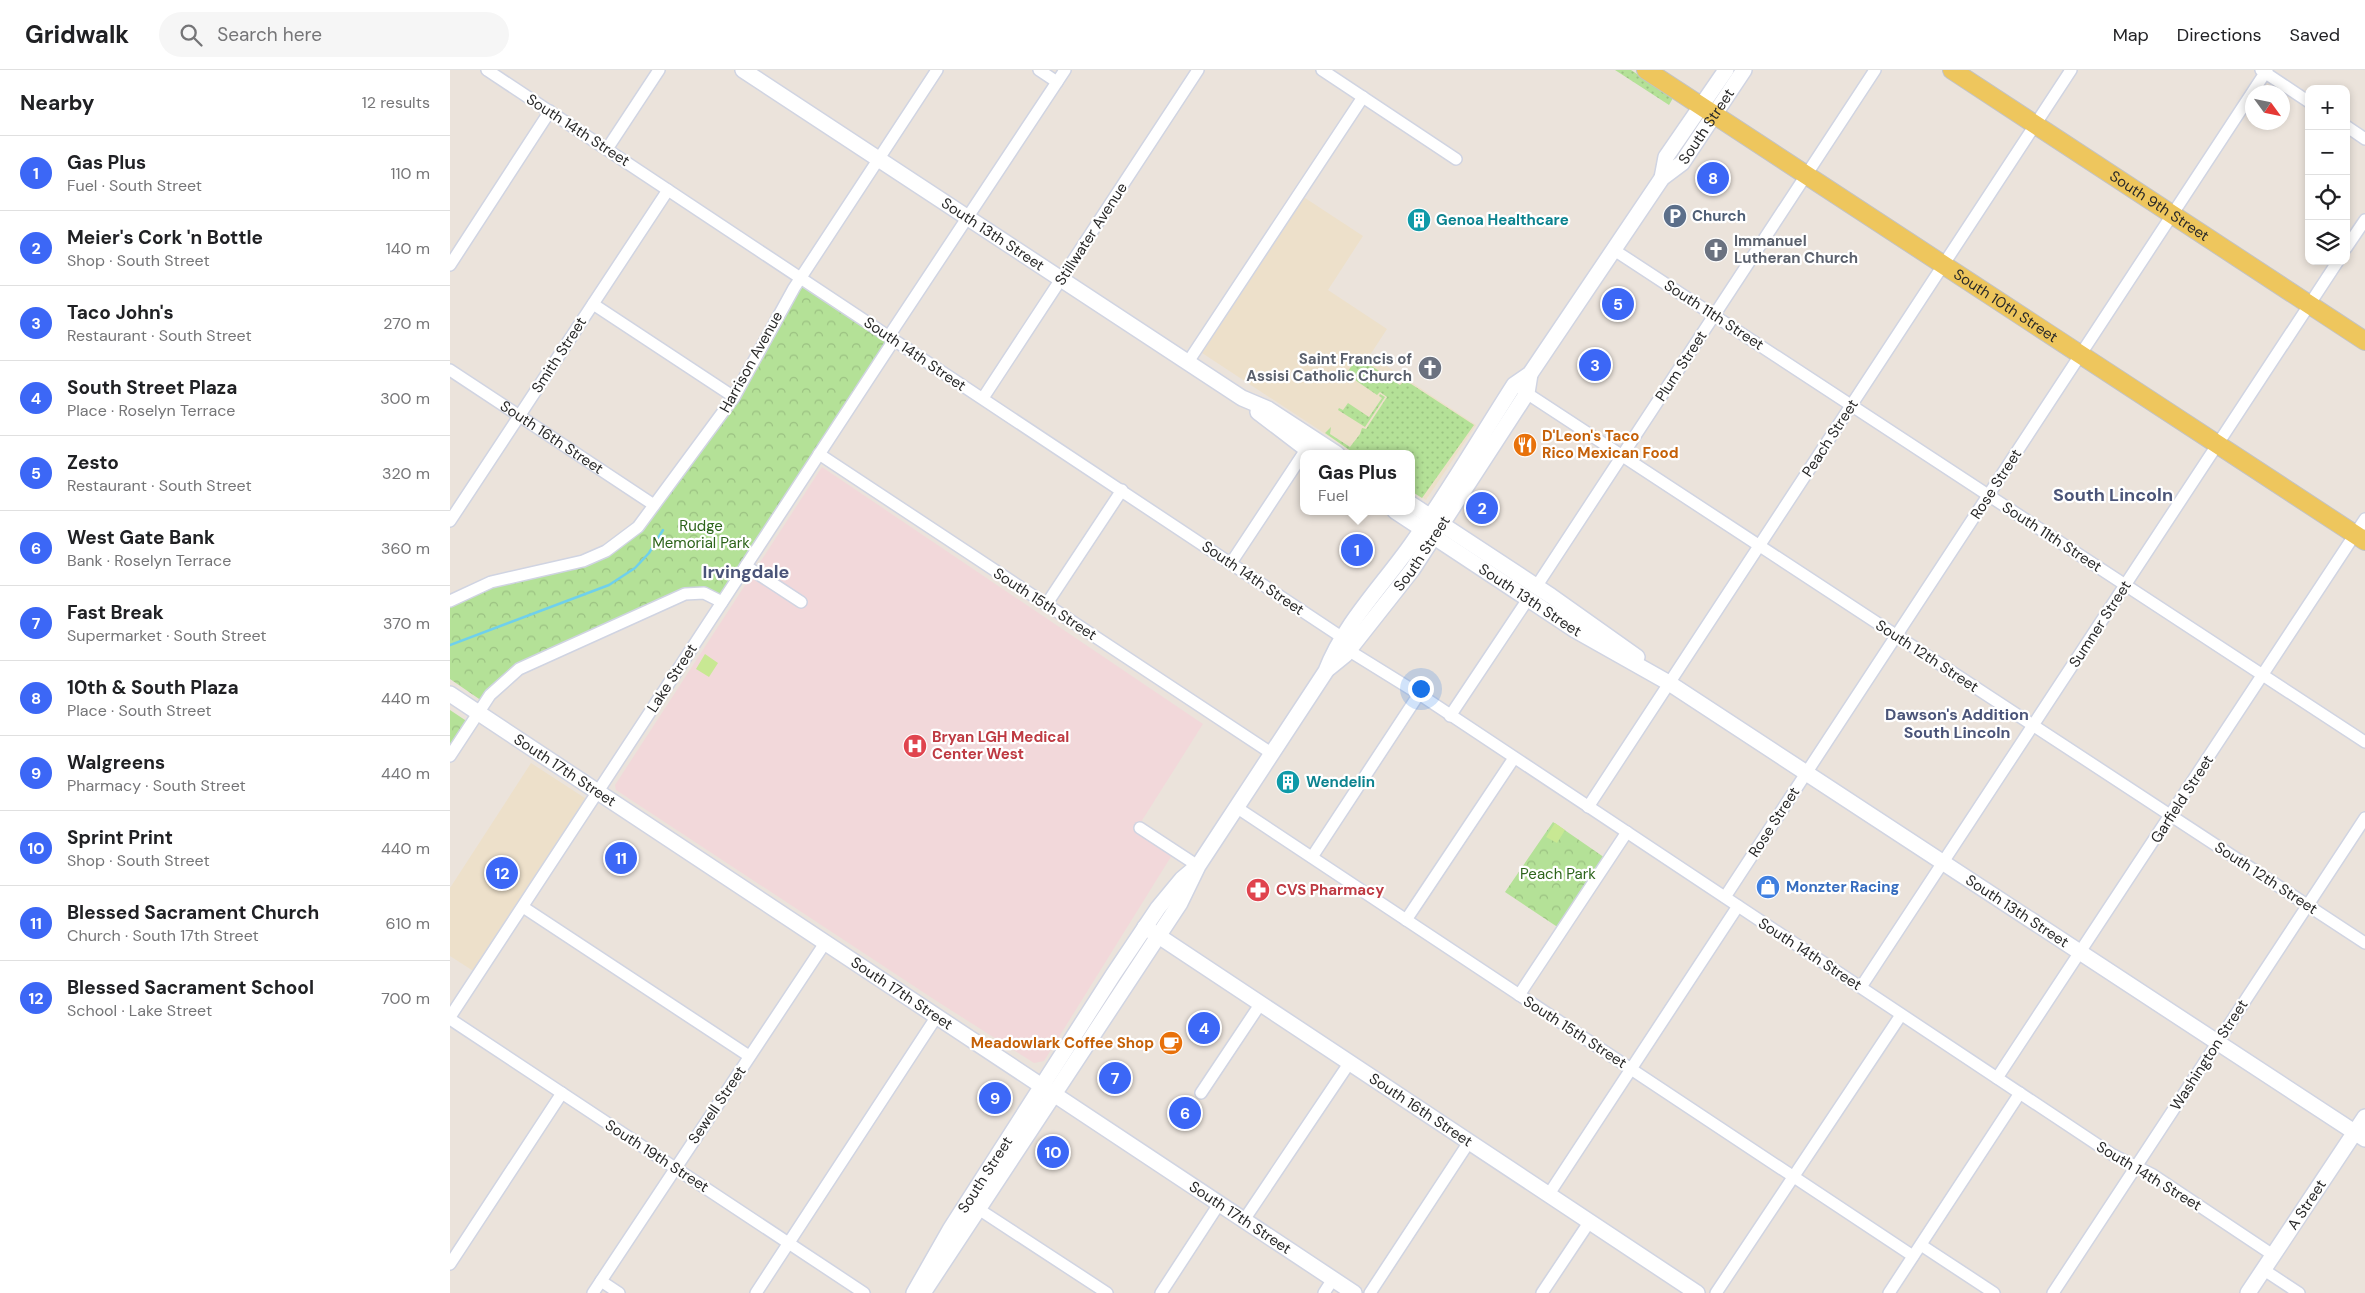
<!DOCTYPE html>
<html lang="en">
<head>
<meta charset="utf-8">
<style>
	body { margin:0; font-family:"DM Sans",sans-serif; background:#f6f6f6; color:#202124 }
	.controls { position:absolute; right:15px; top:15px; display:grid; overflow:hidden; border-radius:10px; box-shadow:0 2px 8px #0003 }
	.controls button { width:45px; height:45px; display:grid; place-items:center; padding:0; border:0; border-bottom:1px solid #e0e0e0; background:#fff; color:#202124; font:25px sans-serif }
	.compass { position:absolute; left:1795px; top:15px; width:45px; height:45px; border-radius:50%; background:#fff; box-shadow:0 2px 8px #0003; rotate:123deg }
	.you { position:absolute; left:970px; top:618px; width:18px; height:18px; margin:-12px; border:4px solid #fff; border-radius:50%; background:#1a73e8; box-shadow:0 0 0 8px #1a73e833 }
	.badge { display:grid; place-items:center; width:32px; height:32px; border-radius:50%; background:#3c67f6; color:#fff; font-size:16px; font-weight:700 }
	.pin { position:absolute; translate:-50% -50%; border:2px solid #fff; box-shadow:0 1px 5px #0006 }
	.popup { position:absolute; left:850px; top:380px; width:115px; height:65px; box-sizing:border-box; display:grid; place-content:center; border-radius:10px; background:#fff; filter:drop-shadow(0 1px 4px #0005); font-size:16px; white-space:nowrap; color:#757577 }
	.popup b { font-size:19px; color:#202124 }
	.popup::after { content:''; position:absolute; left:50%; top:100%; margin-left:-10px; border:10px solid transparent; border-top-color:#fff }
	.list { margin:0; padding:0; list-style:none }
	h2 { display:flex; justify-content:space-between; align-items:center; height:65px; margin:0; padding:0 20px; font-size:21px }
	h2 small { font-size:16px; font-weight:400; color:#757577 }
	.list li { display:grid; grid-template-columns:32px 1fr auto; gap:15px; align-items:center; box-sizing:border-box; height:75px; padding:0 20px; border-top:1px solid #e0e0e0 }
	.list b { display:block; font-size:19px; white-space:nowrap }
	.list p { margin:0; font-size:16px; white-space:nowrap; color:#757577 }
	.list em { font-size:16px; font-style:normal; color:#757577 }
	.icon { flex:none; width:28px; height:28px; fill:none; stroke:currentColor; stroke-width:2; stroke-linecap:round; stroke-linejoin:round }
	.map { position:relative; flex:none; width:1915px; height:1223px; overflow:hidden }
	header { display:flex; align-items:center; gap:30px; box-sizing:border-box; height:70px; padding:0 25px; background:#fff; border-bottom:1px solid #e0e0e0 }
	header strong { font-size:24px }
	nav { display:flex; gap:28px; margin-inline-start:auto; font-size:18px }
	.search { width:350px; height:45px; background:#f6f6f6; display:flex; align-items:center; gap:12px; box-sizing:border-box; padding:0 18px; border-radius:28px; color:#757577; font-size:19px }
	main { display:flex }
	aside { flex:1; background:#fff }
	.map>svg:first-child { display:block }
</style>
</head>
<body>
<header>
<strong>Gridwalk</strong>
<div class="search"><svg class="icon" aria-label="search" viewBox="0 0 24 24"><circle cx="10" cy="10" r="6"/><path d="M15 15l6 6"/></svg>Search here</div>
<nav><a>Map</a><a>Directions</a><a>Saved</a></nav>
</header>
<main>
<aside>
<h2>Nearby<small>12 results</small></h2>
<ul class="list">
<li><span class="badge">1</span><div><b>Gas Plus</b><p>Fuel · South Street</p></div><em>110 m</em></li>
<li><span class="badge">2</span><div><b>Meier's Cork 'n Bottle</b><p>Shop · South Street</p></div><em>140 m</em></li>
<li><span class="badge">3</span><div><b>Taco John's</b><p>Restaurant · South Street</p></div><em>270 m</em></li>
<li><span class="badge">4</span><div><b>South Street Plaza</b><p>Place · Roselyn Terrace</p></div><em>300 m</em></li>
<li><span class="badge">5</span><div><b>Zesto</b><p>Restaurant · South Street</p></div><em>320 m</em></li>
<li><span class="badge">6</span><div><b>West Gate Bank</b><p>Bank · Roselyn Terrace</p></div><em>360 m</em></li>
<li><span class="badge">7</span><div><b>Fast Break</b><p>Supermarket · South Street</p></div><em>370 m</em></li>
<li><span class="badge">8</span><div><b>10th &amp; South Plaza</b><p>Place · South Street</p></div><em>440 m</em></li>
<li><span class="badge">9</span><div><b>Walgreens</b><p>Pharmacy · South Street</p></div><em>440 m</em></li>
<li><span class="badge">10</span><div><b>Sprint Print</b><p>Shop · South Street</p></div><em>440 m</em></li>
<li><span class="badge">11</span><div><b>Blessed Sacrament Church</b><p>Church · South 17th Street</p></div><em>610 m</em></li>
<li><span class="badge">12</span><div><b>Blessed Sacrament School</b><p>School · Lake Street</p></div><em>700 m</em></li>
</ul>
</aside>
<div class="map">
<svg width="1915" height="1223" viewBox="0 0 1915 1223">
	<defs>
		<pattern id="grass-dots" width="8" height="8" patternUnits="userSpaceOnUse" patternTransform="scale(1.25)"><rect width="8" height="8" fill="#b4e197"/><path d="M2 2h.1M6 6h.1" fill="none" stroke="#9bc182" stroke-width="1.8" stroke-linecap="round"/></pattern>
		<pattern id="park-crowns" width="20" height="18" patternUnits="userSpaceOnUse" patternTransform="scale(1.25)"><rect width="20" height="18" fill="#b4e197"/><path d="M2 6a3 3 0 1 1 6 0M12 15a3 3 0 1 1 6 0" fill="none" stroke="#9bc182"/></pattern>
	</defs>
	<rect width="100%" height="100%" fill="#ebe3db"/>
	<path fill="#ede0ca" d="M849,124l64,42 -35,54 59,39 -17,26 106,70 -50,75 -15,-10v-36h-55l-160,-105z
		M81,693l60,39 -113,172 -28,-18v-68z"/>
	<path fill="#f2d8da" d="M372,397l381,257 -67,106 36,25 -128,206 -10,2 -99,-63 -319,-210 -1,-5z"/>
	<path fill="url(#grass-dots)" d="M1165,0h16l42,28 -4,7z
		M909,284l14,5 -3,6 30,20 5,-5 69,45 -52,73 -11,-7v-37h-56l-30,-21 6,-6 -1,7 20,13 10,-13 2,-6 4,1 21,-32 -7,-5 -3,3 -22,-15 2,-3 -3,-1 -2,2 -7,-2z
		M930,324l5,3 -20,30 -27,-17 1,-2 4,2 5,-7 21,14 13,-19 -3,-2z"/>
	<path fill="url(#park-crowns)" d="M350,207l94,63 -172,262 -26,-10 -177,77 -34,34 -35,-24v-78l20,-11 92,-24 62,-26 92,-117z
		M0,640l21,14 -21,32z
		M1103,752l55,38 -46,70 -57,-38z"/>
	<path fill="#c8e893" d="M255,584l13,9 -9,14 -13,-8z
		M1105,753l10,7 -8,13 -11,-6z"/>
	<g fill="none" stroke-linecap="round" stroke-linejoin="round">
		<path stroke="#6fd0ec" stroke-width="2.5" d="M0,575l159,-60 26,-17 14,-15 14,-23"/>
		<g stroke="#d0d4e2" stroke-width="14">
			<g id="street">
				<path d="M37,0l856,568"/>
				<path d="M589,0l18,12"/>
				<path d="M872,0l134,89"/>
				<path d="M1811,0l48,32"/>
				<path d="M1896,56l19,13"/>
				<path d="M157,79l52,-79"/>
				<path d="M1896,178l19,-28"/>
				<path d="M1164,180l751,492"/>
				<path d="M0,195l100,-154"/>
				<path d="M143,234l141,93"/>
				<path d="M439,266l176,-266"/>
				<path d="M738,292l175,-265"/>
				<path id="s1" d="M0,300l204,135"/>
				<path d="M1072,320l843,553"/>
				<path d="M533,328l215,-328"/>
				<path d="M369,384l452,299"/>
				<path d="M0,451l218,-331"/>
				<path d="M781,493l72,-109"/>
				<path d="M296,496l55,36"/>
				<path d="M1086,517l339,-517"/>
				<path d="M0,531l41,-19 92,-21 23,-10 32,-24 96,-130 60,-109 143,-218"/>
				<path d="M596,535l76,-115"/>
				<path d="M898,580l71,44 694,461 40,20 120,80"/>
				<path d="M1000,646l78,-117"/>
				<path d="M0,686l40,-61 29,-26 166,-75 19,-1 18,9"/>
				<path d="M786,737l677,449"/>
				<path d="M1138,737l483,-737"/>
				<path d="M690,758l58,38"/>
				<path d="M862,787l107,-163"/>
				<path d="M1275,827l542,-827"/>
				<path d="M73,837l226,149"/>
				<path d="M956,850l108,-162"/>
				<path d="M1411,917l477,-726"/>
				<path d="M1069,925l108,-163"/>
				<path d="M0,947l444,-677"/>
				<path d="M0,949l414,274"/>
				<path d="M1547,1008l368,-559"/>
				<path d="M751,1023l60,-90"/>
				<path d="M1099,1124l189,-288"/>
				<path d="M530,1140l127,83"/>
				<path d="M794,1150l106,-158"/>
				<path d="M1471,1175l73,48"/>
				<path d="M0,1194l112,-171"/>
				<path d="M1814,1200l35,23"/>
				<path d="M151,1211l18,12"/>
				<path d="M143,1223l232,-350"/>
				<path d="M306,1223l181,-277"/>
				<path d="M711,1223l58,-89"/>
				<path d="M874,1223l9,-14"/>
				<path d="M920,1223l99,-151"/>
				<path d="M1092,1223l48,-72"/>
				<path d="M1266,1223l185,-278"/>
				<path d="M1439,1223l131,-200"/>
				<path d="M1603,1223l312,-475"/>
			</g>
		</g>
		<g stroke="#d0d4e2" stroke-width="18">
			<g id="secondary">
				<path id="s2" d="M293,0l499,328 26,11 69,45"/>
				<path d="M1212,108l4,-21 60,-87"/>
				<path d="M808,342l55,42"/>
				<path d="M961,434l140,92 86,61"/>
				<path id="s3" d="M945,441l180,119 94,53 696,456"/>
				<path id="s4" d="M879,598l16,-13 67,-85 115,-177 3,-19"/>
				<path id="s5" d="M0,624l904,599"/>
				<path id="s6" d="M695,857l552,366"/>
				<path id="s7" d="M464,1223l37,-65 162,-253 45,-67 24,-29 13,-11"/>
				<path id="s8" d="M473,1223l257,-390 18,-37 128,-195c18,-47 56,-85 85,-126 37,-52 69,-107 103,-160l16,-11 132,-196 20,-15 62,-93"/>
				<path id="s9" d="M1798,1223l117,-176"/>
			</g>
		</g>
		<g stroke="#c3c3c3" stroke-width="20">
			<g id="primary">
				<path id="s10" d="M1196,0l719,471"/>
				<path id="s11" d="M1502,0l413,271"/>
			</g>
		</g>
		<use href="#street" stroke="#fff" stroke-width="11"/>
		<use href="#secondary" stroke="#fff" stroke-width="15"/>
		<use href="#primary" stroke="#eec65d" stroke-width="18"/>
	</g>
	<defs>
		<g id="parking-disc" transform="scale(1.25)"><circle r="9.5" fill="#5c6f8a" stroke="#fff"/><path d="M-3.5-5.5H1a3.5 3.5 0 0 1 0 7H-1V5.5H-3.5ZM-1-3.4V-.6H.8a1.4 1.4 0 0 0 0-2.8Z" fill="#fff"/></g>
		<g id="building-disc" transform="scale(1.25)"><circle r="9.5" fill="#0f9aa8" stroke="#fff"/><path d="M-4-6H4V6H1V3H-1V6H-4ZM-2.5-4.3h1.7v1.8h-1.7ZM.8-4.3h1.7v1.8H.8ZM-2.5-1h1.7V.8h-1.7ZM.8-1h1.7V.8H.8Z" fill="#fff"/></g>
		<g id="church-disc" transform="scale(1.25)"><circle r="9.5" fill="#6b7280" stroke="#fff"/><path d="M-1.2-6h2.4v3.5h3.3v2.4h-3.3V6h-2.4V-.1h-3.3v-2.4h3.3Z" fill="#fff"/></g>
		<g id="restaurant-disc" transform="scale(1.25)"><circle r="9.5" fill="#e8710a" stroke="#fff"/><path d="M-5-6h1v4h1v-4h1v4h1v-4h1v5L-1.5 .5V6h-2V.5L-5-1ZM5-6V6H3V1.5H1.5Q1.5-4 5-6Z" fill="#fff"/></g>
		<g id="hospital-disc" transform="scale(1.25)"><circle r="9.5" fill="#e0444e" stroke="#fff"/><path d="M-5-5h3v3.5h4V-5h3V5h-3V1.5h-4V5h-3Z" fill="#fff"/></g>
		<g id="shop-disc" transform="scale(1.25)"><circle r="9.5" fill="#3f7fe0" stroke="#fff"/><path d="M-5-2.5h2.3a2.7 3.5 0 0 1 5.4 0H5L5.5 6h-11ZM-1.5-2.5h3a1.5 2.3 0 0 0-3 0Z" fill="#fff"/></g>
		<g id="pharmacy-disc" transform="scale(1.25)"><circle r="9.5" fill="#e0444e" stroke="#fff"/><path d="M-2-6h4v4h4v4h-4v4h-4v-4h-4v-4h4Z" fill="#fff"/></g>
		<g id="cafe-disc" transform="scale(1.25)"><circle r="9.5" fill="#e8710a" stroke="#fff"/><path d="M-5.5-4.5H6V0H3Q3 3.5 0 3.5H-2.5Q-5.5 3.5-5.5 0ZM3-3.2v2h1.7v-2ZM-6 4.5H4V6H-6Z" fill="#fff"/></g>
	</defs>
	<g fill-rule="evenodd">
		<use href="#parking-disc" x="1225" y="146"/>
		<use href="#building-disc" x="969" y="150"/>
		<use href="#church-disc" x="1266" y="180"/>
		<use href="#church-disc" x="980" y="298"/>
		<use href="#restaurant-disc" x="1075" y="375"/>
		<use href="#hospital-disc" x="465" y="676"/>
		<use href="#building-disc" x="838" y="712"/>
		<use href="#shop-disc" x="1318" y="817"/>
		<use href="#pharmacy-disc" x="808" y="820"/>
		<use href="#cafe-disc" x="721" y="973"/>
	</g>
	<g text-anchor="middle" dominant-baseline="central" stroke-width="4.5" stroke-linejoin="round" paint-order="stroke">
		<g font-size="15" fill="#292929" stroke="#fff">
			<text stroke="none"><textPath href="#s8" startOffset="1409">South Street</textPath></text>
			<text transform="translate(128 60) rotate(33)">South 14th Street</text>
			<text stroke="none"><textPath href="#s11" startOffset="248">South 9th Street</textPath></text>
			<text stroke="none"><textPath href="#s2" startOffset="299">South 13th Street</textPath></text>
			<text transform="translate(641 164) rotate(-57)">Stillwater Avenue</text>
			<text stroke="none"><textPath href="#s10" startOffset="430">South 10th Street</textPath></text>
			<text transform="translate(1264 245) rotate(33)">South 11th Street</text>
			<text transform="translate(465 284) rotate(34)">South 14th Street</text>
			<text transform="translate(109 285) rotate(-57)">Smith Street</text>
			<text transform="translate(301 292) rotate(-61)">Harrison Avenue</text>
			<text transform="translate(1231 296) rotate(-57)">Plum Street</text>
			<text stroke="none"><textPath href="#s1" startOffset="122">South 16th Street</textPath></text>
			<text transform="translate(1380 368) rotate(-57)">Peach Street</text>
			<text transform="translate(1546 414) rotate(-57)">Rose Street</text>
			<text transform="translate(1602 467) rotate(33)">South 11th Street</text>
			<text stroke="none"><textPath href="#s4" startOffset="148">South Street</textPath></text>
			<text transform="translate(803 508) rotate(34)">South 14th Street</text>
			<text stroke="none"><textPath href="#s3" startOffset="162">South 13th Street</textPath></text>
			<text transform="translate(595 534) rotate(33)">South 15th Street</text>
			<text transform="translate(1650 554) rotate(-57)">Sumner Street</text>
			<text transform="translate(1477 586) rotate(33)">South 12th Street</text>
			<text transform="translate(222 608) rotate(-57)">Lake Street</text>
			<text stroke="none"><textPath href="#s5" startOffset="138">South 17th Street</textPath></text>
			<text transform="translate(1732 729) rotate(-57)">Garfield Street</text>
			<text transform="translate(1324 752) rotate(-57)">Rose Street</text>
			<text transform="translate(1816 808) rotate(33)">South 12th Street</text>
			<text stroke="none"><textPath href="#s3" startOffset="740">South 13th Street</textPath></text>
			<text transform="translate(1360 884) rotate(33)">South 14th Street</text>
			<text stroke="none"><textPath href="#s5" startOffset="542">South 17th Street</textPath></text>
			<text transform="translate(1125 962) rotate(33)">South 15th Street</text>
			<text transform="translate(1759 985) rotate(-57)">Washington Street</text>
			<text transform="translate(267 1035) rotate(-56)">Sewell Street</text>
			<text stroke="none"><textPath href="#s6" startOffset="331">South 16th Street</textPath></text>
			<text transform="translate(207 1086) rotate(33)">South 19th Street</text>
			<text stroke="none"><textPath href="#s7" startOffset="138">South Street</textPath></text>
			<text transform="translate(1699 1106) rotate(31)">South 14th Street</text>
			<text stroke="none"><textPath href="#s9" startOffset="106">A Street</textPath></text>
			<text stroke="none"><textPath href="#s5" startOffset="948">South 17th Street</textPath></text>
		</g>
		<g font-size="15" font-weight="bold" fill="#4e5e75" stroke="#fff" text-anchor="start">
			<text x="1242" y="146">Church</text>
		</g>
		<g font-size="15" font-weight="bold" fill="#0d838f" stroke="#fff" text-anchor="start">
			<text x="986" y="150">Genoa Healthcare</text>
			<text x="856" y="712">Wendelin</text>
		</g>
		<g font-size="15" font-weight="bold" fill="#5b616d" stroke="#fff" text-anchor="start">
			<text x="1284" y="171">Immanuel<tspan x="1284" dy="17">Lutheran Church</tspan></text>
			<text x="962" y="289" text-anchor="end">Saint Francis of<tspan x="962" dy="17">Assisi Catholic Church</tspan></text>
		</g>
		<g font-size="15" font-weight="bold" fill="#c56008" stroke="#fff" text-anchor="start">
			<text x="1092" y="366">D'Leon's Taco<tspan x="1092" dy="17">Rico Mexican Food</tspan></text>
			<text x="704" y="973" text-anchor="end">Meadowlark Coffee Shop</text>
		</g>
		<g font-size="15" fill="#2d641b" stroke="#fff">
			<text x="251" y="456">Rudge<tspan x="251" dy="17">Memorial Park</tspan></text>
			<text x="1108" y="804">Peach Park</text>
		</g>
		<g font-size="15" font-weight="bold" fill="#be3a42" stroke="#fff" text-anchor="start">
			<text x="482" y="667">Bryan LGH Medical<tspan x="482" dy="17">Center West</tspan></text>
			<text x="826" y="820">CVS Pharmacy</text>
		</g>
		<g font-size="15" font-weight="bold" fill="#366cbe" stroke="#fff" text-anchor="start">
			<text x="1336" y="817">Monzter Racing</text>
		</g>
		<g font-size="16" font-weight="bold" fill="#4a5478" stroke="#fff">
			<text x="1507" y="644">Dawson's Addition<tspan x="1507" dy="18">South Lincoln</tspan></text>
		</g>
		<g font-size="18" font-weight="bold" fill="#4a5478" stroke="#fff">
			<text x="1663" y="425">South Lincoln</text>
			<text x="296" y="502">Irvingdale</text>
		</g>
	</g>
</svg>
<div class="controls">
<button>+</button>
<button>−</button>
<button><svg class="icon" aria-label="locate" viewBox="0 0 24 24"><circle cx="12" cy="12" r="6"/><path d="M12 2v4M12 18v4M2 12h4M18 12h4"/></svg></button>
<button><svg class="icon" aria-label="layers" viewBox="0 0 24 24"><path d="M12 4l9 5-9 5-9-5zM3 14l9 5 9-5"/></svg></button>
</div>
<svg class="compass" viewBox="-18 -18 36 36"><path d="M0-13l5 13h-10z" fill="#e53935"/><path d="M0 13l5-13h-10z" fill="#757577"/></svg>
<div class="you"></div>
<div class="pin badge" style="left:907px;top:480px">1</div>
<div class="popup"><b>Gas Plus</b>Fuel</div>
<div class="pin badge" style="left:1032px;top:438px">2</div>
<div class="pin badge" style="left:1145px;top:295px">3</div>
<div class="pin badge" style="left:754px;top:958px">4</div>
<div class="pin badge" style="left:1168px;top:234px">5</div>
<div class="pin badge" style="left:735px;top:1043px">6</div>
<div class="pin badge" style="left:665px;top:1008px">7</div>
<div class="pin badge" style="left:1263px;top:108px">8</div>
<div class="pin badge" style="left:545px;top:1028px">9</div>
<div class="pin badge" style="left:603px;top:1082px">10</div>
<div class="pin badge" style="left:171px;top:788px">11</div>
<div class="pin badge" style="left:52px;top:803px">12</div>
</div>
</main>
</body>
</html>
